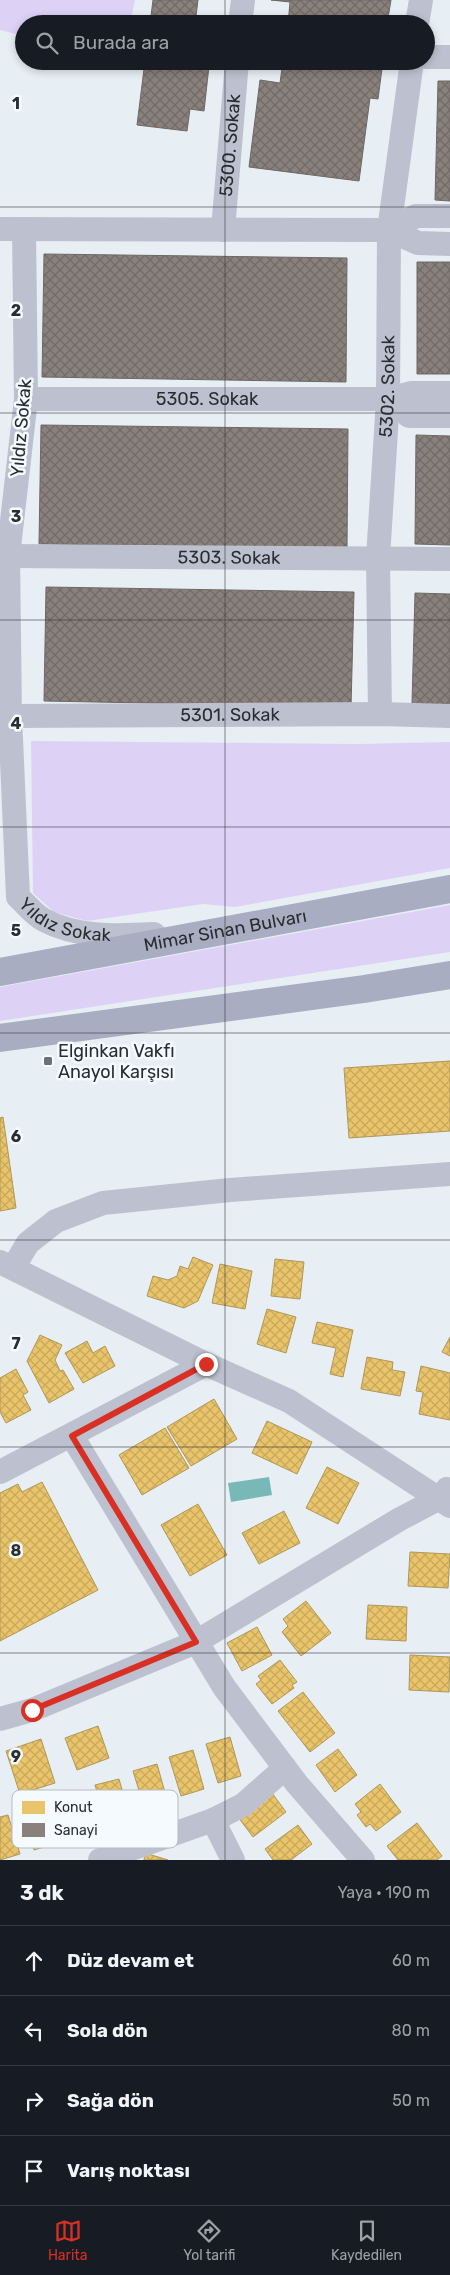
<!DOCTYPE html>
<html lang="tr">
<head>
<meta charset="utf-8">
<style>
	body { margin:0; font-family:Rubik,sans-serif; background:#20242c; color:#f1f3f6 }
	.stop { position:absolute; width:15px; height:15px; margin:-11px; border:4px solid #d93025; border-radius:50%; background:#fff }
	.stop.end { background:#d93025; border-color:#fff; box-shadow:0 1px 5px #0008 }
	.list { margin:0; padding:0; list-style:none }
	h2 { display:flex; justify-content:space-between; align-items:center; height:65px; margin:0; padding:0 20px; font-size:21px }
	h2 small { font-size:16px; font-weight:400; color:#9ea1a6 }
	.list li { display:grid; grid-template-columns:32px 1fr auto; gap:15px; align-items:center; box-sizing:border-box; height:70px; padding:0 20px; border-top:1px solid #363941 }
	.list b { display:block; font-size:19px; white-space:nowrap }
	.list em { font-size:16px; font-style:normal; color:#9ea1a6 }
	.icon { flex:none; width:28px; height:28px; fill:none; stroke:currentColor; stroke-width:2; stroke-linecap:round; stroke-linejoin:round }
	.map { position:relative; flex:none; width:450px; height:1860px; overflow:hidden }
	.search { position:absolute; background:#171b24; box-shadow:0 2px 8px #0003; left:15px; right:15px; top:15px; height:55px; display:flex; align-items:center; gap:12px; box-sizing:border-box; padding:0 18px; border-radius:28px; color:#9ea1a6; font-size:19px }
	.sheet { height:345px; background:#171b24 }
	nav { display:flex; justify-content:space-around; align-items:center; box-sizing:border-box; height:70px; border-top:1px solid #363941; background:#171b24; font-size:14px; color:#9ea1a6 }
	nav a { display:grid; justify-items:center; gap:2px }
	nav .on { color:#d93025 }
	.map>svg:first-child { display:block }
</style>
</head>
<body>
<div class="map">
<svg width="450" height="1860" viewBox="0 0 450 1860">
	<defs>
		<pattern id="homes-cross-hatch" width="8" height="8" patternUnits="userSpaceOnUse" patternTransform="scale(1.25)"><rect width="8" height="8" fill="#e9c46a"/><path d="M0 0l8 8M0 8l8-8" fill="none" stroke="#c8a95c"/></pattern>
		<pattern id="industry-cross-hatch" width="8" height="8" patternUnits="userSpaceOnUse" patternTransform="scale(1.25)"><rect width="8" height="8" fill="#8a817c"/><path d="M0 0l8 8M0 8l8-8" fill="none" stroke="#716a66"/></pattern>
	</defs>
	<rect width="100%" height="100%" fill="#e7eef4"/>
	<path fill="#ddd2f6" d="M0,0h135l-5,24h-106v12l-24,-6z
		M31,741l326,3 93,-2v126l-215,39 -32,-3 -116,17 -33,-9 -21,-19z
		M450,905v47l-450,69v-34z"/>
	<path fill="#78b9b7" d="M269,1477l3,18 -41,7 -3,-19z"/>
	<path fill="url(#homes-cross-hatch)" stroke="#af9759" d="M450,1061v70l-101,7 -5,-70z
		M3,1117l13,91 -16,3v-93z
		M193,1257l20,8 -15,36 -14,7 -37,-12 6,-20 15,4 9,-4 3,-10 8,3z
		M275,1259l29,3 -4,37 -29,-3z
		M220,1264l32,7 -7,38 -33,-6z
		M267,1309l29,8 -10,36 -29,-9z
		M317,1322l36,8 -10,47 -13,-3 6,-26 -24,-5z
		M40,1335l22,10 -7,15 5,11 3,-1 11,19 -25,14 -22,-42z
		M450,1337v19l-8,-4z
		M87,1341l6,12 12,-7 10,20 -32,17 -18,-30z
		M367,1357l26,5 -1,8 13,2 -5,24 -39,-7z
		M421,1366l29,7v47l-31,-6 4,-22 -7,-1z
		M16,1369l12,23 -5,3 8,15 -25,13 -6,-11v-34z
		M214,1399l23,40 -46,27 -24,-39z
		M267,1421l45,21 -15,32 -45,-21z
		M165,1428l24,40 -47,27 -23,-40z
		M327,1467l32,16 -21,41 -32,-16z
		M42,1482l56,108 -98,51v-148l18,-9 4,8z
		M198,1504l29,51 -37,21 -29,-51z
		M284,1511l16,32 -41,21 -17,-31z
		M410,1552l40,2 -2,34 -40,-2z
		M306,1601l25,32 -30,23 -19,-24 6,-6 -5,-7z
		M368,1605l39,2 -1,34 -40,-2z
		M257,1627l15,28 -30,16 -15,-28z
		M410,1655l40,2 -1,35 -40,-2z
		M280,1660l17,22 -5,3 2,3 -22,16 -16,-20 5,-4 -3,-4z
		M303,1692l32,41 -25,19 -32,-41z
		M98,1726l11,32 -32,12 -12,-32z
		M230,1737l11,39 -23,7 -12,-39z
		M41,1739l14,44 -35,11 -14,-43z
		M338,1749l19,26 -22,17 -19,-27z
		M193,1750l11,39 -23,7 -12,-39z
		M157,1764l11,39 -23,7 -12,-39z
		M119,1779l11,39 -23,7 -12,-40z
		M380,1784l21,28 -25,19 -6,-7 -4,3 -9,-12 4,-3 -6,-8z
		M272,1793l14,19 -33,25 -15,-20z
		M46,1804l11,39 -23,7 -12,-39z
		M8,1815l12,39 -20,6v-43z
		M417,1823l25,33 -5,4h-39l-11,-14z
		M298,1825l14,19 -21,16h-18l-8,-11z
		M145,1853l23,7h-24z"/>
	<path fill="url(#industry-cross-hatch)" stroke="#6d6866" d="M153,0h45l-3,24h-45z
		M271,0h120l-4,24h-99l2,-22z
		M145,61h45v3l19,2 -5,45 -14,-2 -3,22 -50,-6z
		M283,61h100l-5,38 -8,-1 -11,83 -110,-14 11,-87 20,3z
		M438,81h12v120l-15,-1z
		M44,254l303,4 -1,124 -304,-5z
		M417,262h33v112h-33z
		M41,425l307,4 -1,119 -308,-4z
		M416,435l34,1v109l-35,-1z
		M46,587l308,5 -3,115 -307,-6z
		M415,593l35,1v111l-38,-1z"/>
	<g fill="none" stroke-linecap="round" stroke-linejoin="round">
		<g stroke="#bdc1cf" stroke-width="24">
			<path d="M240,24l3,-24"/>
			<path d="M417,24l4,-24"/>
			<path d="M426,57h24"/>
			<path d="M0,229l389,1 29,13 32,1"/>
			<path id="s1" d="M24,229l2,170 -18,157 2,160 8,181c8,7 16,18 26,23 33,18 73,16 110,14"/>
			<path id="s2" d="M223,230l14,-169"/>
			<path d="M389,230l27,-14h34"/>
			<path id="s3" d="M26,399h362l24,-6h38"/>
			<path d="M388,399l21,17h41"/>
			<path id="s4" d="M8,556l442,3"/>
			<path id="s5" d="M380,714l-2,-156 10,-159 1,-169 23,-169"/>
			<path id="s6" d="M10,716l370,-2 70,2"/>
			<path d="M0,1262l206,102 83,37 161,105"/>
			<path d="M13,1268l15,-25 28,-22 47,-18 127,-13 220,-16"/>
			<path d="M72,1436l152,251 73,97 66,76"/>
			<path d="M0,1472l206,-108"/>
			<path d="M0,1719l32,-9 164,-68 204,-123 40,-21 7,-9"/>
			<path d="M213,1820l20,40"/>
			<path d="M100,1860l113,-40 30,-15 42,-37"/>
		</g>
		<g stroke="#a8adc1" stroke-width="28">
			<path id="s7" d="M0,972l450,-83"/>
			<path d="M0,1038l364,-49 86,-14"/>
		</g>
	</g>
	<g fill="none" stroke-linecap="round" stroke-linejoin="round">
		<path stroke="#d93025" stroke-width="6" d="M32,1710l164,-68 -124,-206 134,-72"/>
	</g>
	<path fill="none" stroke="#282d31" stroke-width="1" stroke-opacity="0.55" d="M225,0v24M225,61v1799M0,207h450M0,413h450M0,620h450M0,827h450M0,1033h450M0,1240h450M0,1447h450M0,1653h450"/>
	<rect fill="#6b7175" stroke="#f5fafe" stroke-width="2" x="43" y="1056" width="10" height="10" rx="2.5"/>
	<g text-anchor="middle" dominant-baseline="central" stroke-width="5" stroke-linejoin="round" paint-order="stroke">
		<g font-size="18" fill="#282d31" stroke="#f5fafe">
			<text stroke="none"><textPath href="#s2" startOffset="85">5300. Sokak</textPath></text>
			<text stroke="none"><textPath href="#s5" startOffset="328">5302. Sokak</textPath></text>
			<text stroke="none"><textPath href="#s3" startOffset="181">5305. Sokak</textPath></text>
			<text transform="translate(21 428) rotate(-85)">Yıldız Sokak</text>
			<text stroke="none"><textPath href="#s4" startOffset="221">5303. Sokak</textPath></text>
			<text stroke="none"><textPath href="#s6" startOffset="220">5301. Sokak</textPath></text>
			<text stroke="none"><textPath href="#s1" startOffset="724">Yıldız Sokak</textPath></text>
			<text stroke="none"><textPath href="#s7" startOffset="229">Mimar Sinan Bulvarı</textPath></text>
		</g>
		<g font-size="18" fill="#282d31" stroke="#f5fafe" text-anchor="start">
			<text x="58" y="1051">Elginkan Vakfı<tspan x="58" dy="21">Anayol Karşısı</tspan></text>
		</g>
	</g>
	<rect x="12" y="1790" width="166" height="58" rx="8" fill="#f5fafe" stroke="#b8bcc0" stroke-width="1"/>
	<rect x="22" y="1801" width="23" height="13" fill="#e9c46a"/>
	<rect x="22" y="1823" width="23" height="14" fill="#8a817c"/>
	<g font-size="14" fill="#282d31">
		<text x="54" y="1812">Konut</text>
		<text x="54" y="1835">Sanayi</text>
	</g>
	<g font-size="16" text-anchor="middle" font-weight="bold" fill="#282d31" stroke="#f5fafe" stroke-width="5" stroke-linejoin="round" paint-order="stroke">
		<text x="16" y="109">1</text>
		<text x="16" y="316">2</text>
		<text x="16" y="522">3</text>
		<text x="16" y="729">4</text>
		<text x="16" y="936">5</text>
		<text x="16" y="1142">6</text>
		<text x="16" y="1349">7</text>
		<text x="16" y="1556">8</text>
		<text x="16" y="1762">9</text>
	</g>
</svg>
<div class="stop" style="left:32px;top:1710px"></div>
<div class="stop end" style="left:206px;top:1364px"></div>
<div class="search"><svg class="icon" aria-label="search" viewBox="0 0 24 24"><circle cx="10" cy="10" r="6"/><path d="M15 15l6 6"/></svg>Burada ara</div>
</div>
<section class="sheet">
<h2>3 dk<small>Yaya · 190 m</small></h2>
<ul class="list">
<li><svg class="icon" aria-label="ahead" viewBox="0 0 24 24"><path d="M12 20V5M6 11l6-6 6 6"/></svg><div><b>Düz devam et</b></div><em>60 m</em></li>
<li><svg class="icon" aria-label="left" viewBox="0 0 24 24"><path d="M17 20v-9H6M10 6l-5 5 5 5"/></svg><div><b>Sola dön</b></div><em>80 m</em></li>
<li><svg class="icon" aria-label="right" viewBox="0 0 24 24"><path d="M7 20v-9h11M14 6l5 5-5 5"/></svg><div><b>Sağa dön</b></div><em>50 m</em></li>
<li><svg class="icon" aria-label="arrive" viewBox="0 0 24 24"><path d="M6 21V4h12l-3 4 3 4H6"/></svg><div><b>Varış noktası</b></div></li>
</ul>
</section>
<nav>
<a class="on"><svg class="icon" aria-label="map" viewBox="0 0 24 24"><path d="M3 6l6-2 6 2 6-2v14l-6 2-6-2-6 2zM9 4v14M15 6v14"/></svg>Harita</a>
<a><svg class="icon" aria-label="directions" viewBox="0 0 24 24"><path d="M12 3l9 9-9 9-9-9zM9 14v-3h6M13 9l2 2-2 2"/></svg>Yol tarifi</a>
<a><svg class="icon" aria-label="saved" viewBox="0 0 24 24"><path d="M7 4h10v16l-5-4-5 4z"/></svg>Kaydedilen</a>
</nav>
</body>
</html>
